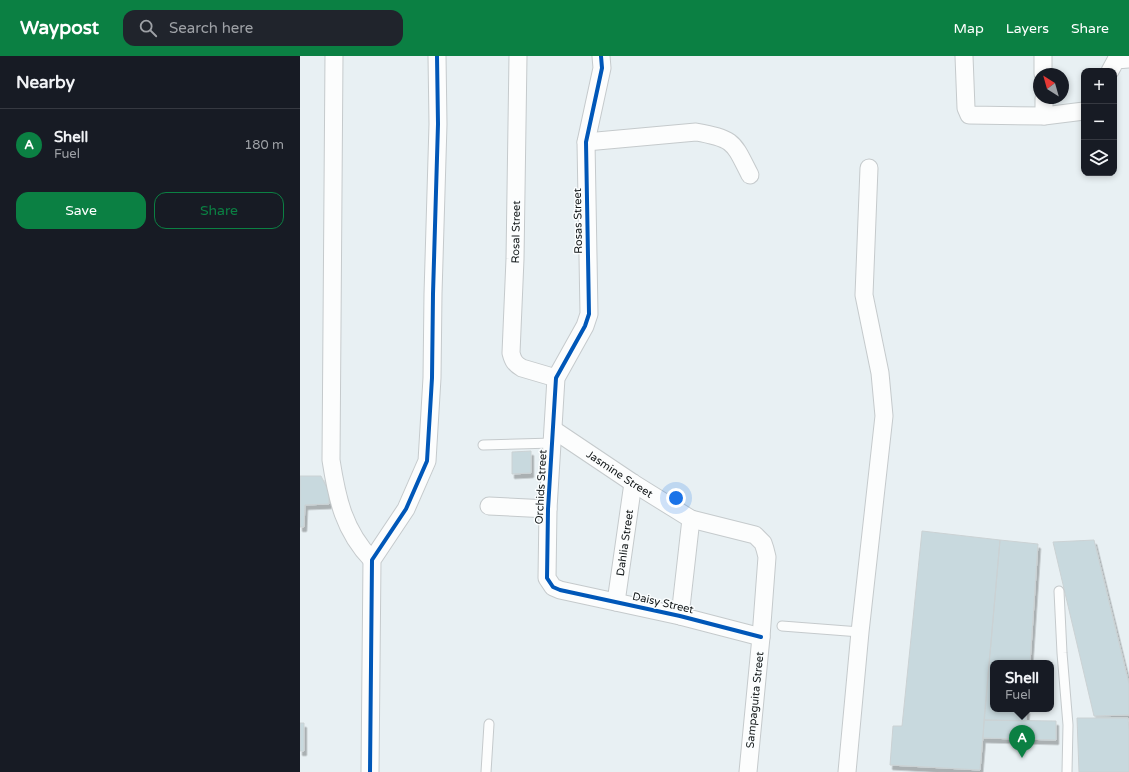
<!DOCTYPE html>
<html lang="en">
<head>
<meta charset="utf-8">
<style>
	body { margin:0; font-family:"Varela Round",sans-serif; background:#20242c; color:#f1f3f6 }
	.controls { position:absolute; right:12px; top:12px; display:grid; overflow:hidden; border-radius:8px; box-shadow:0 2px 6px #0003 }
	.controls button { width:36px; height:36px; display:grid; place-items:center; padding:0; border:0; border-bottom:1px solid #363941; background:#171b24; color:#f1f3f6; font:20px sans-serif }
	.compass { position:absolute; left:733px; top:12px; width:36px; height:36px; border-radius:50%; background:#171b24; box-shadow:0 2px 6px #0003; rotate:323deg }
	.you { position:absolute; left:376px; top:442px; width:14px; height:14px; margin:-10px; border:3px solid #fff; border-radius:50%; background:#1a73e8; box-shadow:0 0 0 6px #1a73e833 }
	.badge { display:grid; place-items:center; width:26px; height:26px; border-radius:50%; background:#0b8043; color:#fff; font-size:13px; font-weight:700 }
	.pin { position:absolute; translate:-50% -33px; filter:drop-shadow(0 1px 2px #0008) }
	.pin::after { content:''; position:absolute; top:21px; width:14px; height:12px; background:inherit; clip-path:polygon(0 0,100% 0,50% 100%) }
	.popup { position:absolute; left:690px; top:604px; width:64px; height:52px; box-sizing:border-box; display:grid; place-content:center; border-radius:8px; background:#171b24; filter:drop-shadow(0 1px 3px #0005); font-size:13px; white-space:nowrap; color:#9ea1a6 }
	.popup b { font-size:15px; color:#f1f3f6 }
	.popup::after { content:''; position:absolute; left:50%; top:100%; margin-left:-8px; border:8px solid transparent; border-top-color:#171b24 }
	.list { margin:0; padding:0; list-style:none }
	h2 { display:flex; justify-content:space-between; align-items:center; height:52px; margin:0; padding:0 16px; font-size:17px }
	h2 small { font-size:13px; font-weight:400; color:#9ea1a6 }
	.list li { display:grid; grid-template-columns:26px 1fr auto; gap:12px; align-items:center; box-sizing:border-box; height:72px; padding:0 16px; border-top:1px solid #363941 }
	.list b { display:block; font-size:15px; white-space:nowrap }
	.list p { margin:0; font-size:13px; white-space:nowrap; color:#9ea1a6 }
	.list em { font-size:13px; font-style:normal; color:#9ea1a6 }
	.actions { display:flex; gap:8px; padding:12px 16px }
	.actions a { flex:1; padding:9px 0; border:1px solid #0b8043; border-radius:12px; text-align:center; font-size:14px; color:#0b8043 }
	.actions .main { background:#0b8043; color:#fff }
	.icon { flex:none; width:22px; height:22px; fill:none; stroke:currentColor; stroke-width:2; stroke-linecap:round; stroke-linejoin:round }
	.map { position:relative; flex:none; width:829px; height:716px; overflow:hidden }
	header { display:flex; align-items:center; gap:24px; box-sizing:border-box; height:56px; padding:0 20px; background:#0b8043; color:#fff }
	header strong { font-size:19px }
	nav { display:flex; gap:22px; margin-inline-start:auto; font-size:14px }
	.search { width:280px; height:36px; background:#20242c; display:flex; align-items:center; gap:10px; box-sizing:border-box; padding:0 14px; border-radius:12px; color:#9ea1a6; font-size:15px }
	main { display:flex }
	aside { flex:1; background:#171b24 }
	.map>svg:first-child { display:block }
</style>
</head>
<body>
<header>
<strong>Waypost</strong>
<div class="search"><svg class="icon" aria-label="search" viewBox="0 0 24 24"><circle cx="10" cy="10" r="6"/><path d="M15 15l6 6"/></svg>Search here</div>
<nav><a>Map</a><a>Layers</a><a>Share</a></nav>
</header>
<main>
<aside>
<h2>Nearby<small></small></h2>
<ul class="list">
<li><span class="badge">A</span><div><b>Shell</b><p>Fuel</p></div><em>180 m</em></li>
</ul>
<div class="actions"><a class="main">Save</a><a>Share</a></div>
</aside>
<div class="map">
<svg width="829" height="716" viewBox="0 0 829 716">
	<defs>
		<filter id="shadow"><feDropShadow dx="2.5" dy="4.5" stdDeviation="0" flood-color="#0004"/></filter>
	</defs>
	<rect width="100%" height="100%" fill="#e8f0f3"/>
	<path fill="#c8d9de" stroke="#cbd2d4" filter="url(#shadow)" d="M231,395v22l-19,1v-22z
		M0,420h21l8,16v12l-24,1 -1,22h-4z
		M622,475l78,9 -20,230 -90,-5 3,-39h9z
		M700,484l38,4 -8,119h-37v46h34l-1,12 -42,-1z
		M794,484l35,144v31l-35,1 -41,-174z
		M777,662h51l1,11v43h-50z
		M684,664l72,1v19l-73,-2z
		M0,667h4v28h-4z"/>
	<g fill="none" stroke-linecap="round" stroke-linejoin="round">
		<g stroke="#c5cacc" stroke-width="11">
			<path id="service" d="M183,389l70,-2
				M759,535l3,62 6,72 -1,47
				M482,570l78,6
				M186,716l3,-48"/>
		</g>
		<g stroke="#c5cacc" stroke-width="19">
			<g id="minor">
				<path d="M34,0l-3,404c6,39 13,71 41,100"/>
				<path d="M218,0l-3,203 -4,94c2,8 4,11 11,15l34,10"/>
				<path d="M301,0l1,12 -16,74 3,172 -4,12 -29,52 -8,131 -1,69 6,9 7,3 120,26 81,21"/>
				<path d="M664,0l2,52 3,7 75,1 40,-5"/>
				<path d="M743,0v18"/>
				<path d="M810,15l6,-11 13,-1"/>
				<path d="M744,42v18"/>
				<path d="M286,86l110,-10c39,7 37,10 54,43"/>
				<path id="s1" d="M254,374l79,53 58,36 64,16 8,8 2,6 2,8 -6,80 -13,135"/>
				<path d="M189,450l59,3"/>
				<path id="s2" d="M316,546l17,-119"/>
				<path d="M380,560l11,-97"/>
				<path d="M70,716l2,-212 34,-51 21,-48 5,-83 1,-84 5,-170 -1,-68"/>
				<path d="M547,716l13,-140 24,-216 -4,-43 -16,-78 5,-127"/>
			</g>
		</g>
		<use href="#service" stroke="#fcfdfd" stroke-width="9"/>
		<use href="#minor" stroke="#fcfdfd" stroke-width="17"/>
		<g stroke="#fbfeff" stroke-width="6">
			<path id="cycleway" d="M301,0l1,12 -16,74 3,172 -4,12 -29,52 -8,131 -1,69 6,9 7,3 120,26 81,21
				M70,716l2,-212 34,-51 21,-48 5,-83 1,-84 5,-170 -1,-68"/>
		</g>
		<use href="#cycleway" stroke="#0057b8" stroke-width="4"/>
	</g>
	<g text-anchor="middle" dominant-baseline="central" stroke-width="3" stroke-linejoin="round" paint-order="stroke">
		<g font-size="11" fill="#131819" stroke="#fbfeff">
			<text transform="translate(278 165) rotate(-91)">Rosas Street</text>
			<text transform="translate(216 176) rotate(-89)">Rosal Street</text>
			<text stroke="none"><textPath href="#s1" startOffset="79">Jasmine Street</textPath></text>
			<text transform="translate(241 431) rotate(-87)">Orchids Street</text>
			<text stroke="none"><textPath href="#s2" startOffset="60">Dahlia Street</textPath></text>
			<text transform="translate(363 547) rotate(13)">Daisy Street</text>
			<text transform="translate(455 644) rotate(-84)">Sampaguita Street</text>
		</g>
	</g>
</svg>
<div class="controls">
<button>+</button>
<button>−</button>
<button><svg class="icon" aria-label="layers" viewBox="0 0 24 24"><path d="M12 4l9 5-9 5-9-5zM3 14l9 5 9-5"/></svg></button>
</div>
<svg class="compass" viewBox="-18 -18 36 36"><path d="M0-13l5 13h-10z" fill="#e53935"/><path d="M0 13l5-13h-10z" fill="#9ea1a6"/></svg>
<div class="you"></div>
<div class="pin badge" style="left:722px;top:702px">A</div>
<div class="popup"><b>Shell</b>Fuel</div>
</div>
</main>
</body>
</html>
